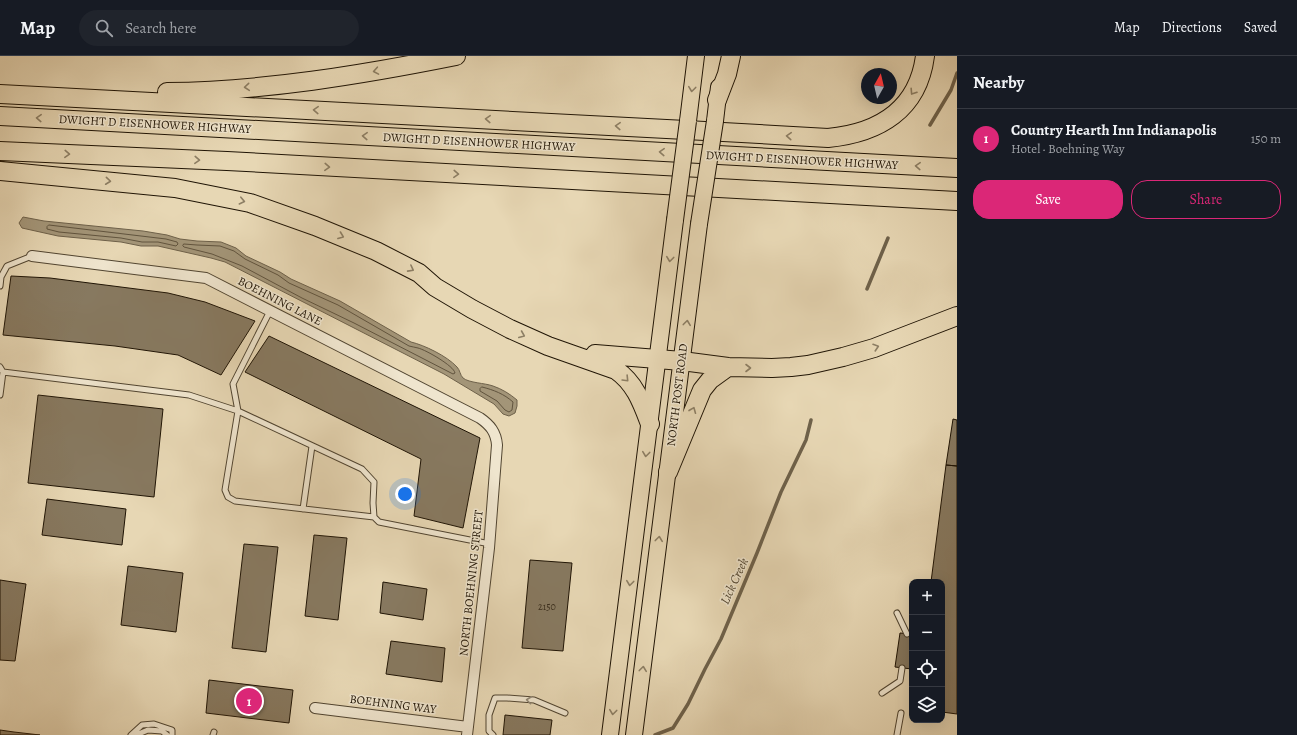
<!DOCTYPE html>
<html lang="en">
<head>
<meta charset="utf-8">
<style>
	body { margin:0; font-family:Alegreya,serif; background:#20242c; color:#f1f3f6 }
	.controls { position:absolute; right:12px; bottom:12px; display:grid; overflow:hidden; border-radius:8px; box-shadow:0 4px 16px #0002 }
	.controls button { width:36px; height:36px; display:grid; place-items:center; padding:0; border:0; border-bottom:1px solid #363941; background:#171b24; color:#f1f3f6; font:20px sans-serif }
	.compass { position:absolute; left:861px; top:12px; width:36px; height:36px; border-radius:50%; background:#171b24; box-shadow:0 4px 16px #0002; rotate:8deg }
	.you { position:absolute; left:405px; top:438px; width:14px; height:14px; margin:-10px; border:3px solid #fff; border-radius:50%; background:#1a73e8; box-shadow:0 0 0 6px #1a73e833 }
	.badge { display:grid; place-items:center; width:26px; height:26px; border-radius:50%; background:#db2777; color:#fff; font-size:13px; font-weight:700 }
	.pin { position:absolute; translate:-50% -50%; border:2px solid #fff; box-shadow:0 1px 4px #0006 }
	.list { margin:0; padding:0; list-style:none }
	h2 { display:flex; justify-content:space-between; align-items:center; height:52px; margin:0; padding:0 16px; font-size:17px }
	h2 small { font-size:13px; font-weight:400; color:#9ea1a6 }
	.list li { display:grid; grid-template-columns:26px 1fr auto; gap:12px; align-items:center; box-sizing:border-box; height:60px; padding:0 16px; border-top:1px solid #363941 }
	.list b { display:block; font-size:15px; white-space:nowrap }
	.list p { margin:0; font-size:13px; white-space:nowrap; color:#9ea1a6 }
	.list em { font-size:13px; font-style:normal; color:#9ea1a6 }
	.actions { display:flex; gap:8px; padding:12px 16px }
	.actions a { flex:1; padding:9px 0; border:1px solid #db2777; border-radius:16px; text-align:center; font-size:14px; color:#db2777 }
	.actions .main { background:#db2777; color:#fff }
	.icon { flex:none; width:22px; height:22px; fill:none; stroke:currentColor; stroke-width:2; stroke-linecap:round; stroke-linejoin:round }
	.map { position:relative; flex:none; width:957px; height:679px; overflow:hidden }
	header { display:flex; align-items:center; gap:24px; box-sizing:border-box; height:56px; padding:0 20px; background:#171b24; border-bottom:1px solid #363941 }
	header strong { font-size:19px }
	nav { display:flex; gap:22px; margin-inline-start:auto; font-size:14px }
	.search { width:280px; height:36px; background:#20242c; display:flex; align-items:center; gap:10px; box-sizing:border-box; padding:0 14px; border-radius:22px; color:#9ea1a6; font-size:15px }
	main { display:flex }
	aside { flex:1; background:#171b24 }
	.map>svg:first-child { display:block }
</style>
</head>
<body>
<header>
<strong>Map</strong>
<div class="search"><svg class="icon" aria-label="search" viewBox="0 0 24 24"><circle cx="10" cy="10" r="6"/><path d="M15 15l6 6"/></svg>Search here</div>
<nav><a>Map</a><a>Directions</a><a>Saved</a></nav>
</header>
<main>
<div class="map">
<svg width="957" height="679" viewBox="0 0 957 679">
	<rect width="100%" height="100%" fill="#e7d7b4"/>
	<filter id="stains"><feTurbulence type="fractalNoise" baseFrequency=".005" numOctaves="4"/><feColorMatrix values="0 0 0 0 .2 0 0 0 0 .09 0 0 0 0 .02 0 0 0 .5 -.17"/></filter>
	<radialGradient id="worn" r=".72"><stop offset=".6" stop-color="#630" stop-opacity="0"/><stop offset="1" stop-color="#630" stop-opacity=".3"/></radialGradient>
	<path fill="#a39578" stroke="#6e614a" d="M23,161l21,4 99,10 24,4 13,4 17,2 24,1 15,6 10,8 34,16 11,7 49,22 71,41c13,3 36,14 46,25 3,3 3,8 6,11 6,5 22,5 30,8 9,3 17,8 24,14v6l-2,7 -6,3 -6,-2 -9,-10 -50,-30 -219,-112 -14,-4 -53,-12h-17l-20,-4 -63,-6 -36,-8 -3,-5z"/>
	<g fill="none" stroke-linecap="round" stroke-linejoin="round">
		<path stroke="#61543e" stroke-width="1" d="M49,169l117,14 11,3 1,2 -2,2 -18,-4h-16l-21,-4 -62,-6 -12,-3v-2z
			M184,188l13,1 23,1 14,5 11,8 33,16 11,8 49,22 71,41c3,1 6,1 9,2 8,2 36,18 37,25l-2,1 -99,-51 -52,-25 -60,-32 -30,-12 -28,-7 -1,-1z
			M482,331c12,3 22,7 31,15l-1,8 -3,2 -4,-2 -8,-9 -17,-10v-2z"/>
		<path stroke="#6e614a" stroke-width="3.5" d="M930,69l21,-35 6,-17
			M867,233l21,-51
			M655,679l18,-7 15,-24 17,-35 16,-30 36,-86 24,-61 25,-52 5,-20"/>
	</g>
	<path fill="#877960" stroke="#1f1405" d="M11,220l39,2 118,15 37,9 50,19 -34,54 -43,-20 -63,-9 -112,-11z
		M269,280l211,102 -17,90 -49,-12 7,-57 -176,-87z
		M38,339l125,14 -9,88 -126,-14z
		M953,363l4,1v46l-11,-1z
		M946,409l11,1v248l-15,-2v-130h-11z
		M47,443l79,10 -4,36 -80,-10z
		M314,479l33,3 -9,82 -33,-4z
		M244,488l34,3 -12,105 -34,-4z
		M530,504l42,3 -9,88 -41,-3z
		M128,510l55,7 -7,59 -55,-7z
		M0,524l26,4 -11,77 -15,-1z
		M383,526l44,7 -4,31 -43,-7z
		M900,577l12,1v35l-17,-2z
		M391,585l54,7 -3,34 -56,-8z
		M209,624l84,10 -4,33 -83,-10z
		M505,659l47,5 -2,15h-47z
		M0,674l14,2 26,3h-40z"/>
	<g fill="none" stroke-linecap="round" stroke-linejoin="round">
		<g stroke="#514531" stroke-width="7">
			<path id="lane" d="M0,230l1,-9 6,-11 25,-10
				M270,255l-37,73 5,27 -13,79 3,7 7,4 139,16
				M0,311l3,5 186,23 49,16 124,58 12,13 -1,21 1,14 5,5 111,22
				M0,339l3,-23
				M303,453l9,-63
				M897,557l10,21
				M882,637l18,-12 2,-13
				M131,679l11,-10 12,-1 18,6v5
				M136,679l12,-5 14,1 5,4
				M213,679l1,-3
				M493,679l-4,-4v-16l6,-17h12l27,2 31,13
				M897,679l4,-22"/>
		</g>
		<g stroke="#514531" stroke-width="12">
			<path id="street" d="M32,200l174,22 274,140c10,7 16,14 17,27l-8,103 -22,187
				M315,652l153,19"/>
		</g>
		<g stroke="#1f1405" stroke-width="18">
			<path id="primary" d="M688,65l8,-65
				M715,65l4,-34
				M610,679l65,-515
				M634,679l65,-511"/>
		</g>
		<g stroke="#1f1405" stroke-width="20">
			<path id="highway" d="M167,36c97,-1 194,-17 289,-36
				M0,38l705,37 123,7c51,-5 90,-28 97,-82
				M717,44l10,-26 4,-18
				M0,60l957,52
				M0,95l227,10 730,40
				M0,115l175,17 75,15 65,23 61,25 43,22 16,14 37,22 38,20 38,17 68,24c19,13 26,33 34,54
				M595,298l87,7 46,6 44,1 19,-1 17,-2 35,-8 31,-9 83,-32
				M668,416l34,-82 8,-10 18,-13"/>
		</g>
		<use href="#lane" stroke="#efe5ce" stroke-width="5"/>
		<use href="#street" stroke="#efe5ce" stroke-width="10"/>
		<use href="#primary" stroke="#e7d7b4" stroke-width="16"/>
		<use href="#highway" stroke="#e7d7b4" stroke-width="18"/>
		<g stroke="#1f1405" stroke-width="18" stroke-linecap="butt">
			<path id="primary-bridge" d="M675,164l13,-99
				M699,168l16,-103"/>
		</g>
		<use href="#primary-bridge" stroke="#e7d7b4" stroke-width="16"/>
	</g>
	<defs><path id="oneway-chevron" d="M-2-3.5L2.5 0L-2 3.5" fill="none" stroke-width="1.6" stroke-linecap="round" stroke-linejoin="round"/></defs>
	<g stroke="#8d7f65">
		<use href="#oneway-chevron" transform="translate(376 15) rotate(170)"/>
		<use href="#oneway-chevron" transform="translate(247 31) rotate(175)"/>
		<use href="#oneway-chevron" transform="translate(692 33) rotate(97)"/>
		<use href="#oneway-chevron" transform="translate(913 36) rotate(123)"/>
		<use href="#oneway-chevron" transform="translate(316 54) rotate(-177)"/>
		<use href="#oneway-chevron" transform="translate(39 62) rotate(-177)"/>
		<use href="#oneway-chevron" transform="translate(488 63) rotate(-177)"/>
		<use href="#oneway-chevron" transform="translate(618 70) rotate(-177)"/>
		<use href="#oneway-chevron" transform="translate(365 80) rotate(-177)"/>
		<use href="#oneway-chevron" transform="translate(789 80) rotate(-176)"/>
		<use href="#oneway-chevron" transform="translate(662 96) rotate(-177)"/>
		<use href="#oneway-chevron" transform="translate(67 98) rotate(3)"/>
		<use href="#oneway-chevron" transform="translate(197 104) rotate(3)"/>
		<use href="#oneway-chevron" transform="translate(918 110) rotate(-177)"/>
		<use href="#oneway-chevron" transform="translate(327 111) rotate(3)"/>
		<use href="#oneway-chevron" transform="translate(456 118) rotate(3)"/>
		<use href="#oneway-chevron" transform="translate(108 125) rotate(6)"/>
		<use href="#oneway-chevron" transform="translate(242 145) rotate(13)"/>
		<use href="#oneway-chevron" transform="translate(341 180) rotate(21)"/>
		<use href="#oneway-chevron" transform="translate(670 203) rotate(97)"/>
		<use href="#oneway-chevron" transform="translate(411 213) rotate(28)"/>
		<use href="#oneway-chevron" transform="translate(687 267) rotate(-83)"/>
		<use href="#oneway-chevron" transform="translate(522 279) rotate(23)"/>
		<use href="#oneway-chevron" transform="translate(876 291) rotate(-18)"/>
		<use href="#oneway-chevron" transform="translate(748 312)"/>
		<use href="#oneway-chevron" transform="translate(626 323) rotate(46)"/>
		<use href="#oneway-chevron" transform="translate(693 354) rotate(-68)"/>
		<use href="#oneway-chevron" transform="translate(646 398) rotate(97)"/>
		<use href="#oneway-chevron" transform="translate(659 483) rotate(-83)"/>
		<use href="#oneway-chevron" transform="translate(630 527) rotate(97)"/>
		<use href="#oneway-chevron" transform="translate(643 613) rotate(-83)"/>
		<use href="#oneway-chevron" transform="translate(613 656) rotate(97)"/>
	</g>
	<use stroke="#918774" href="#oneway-chevron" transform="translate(529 644) rotate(-173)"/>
	<g text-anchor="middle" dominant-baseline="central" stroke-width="3" stroke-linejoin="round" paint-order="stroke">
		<g font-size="10" fill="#392d1c">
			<text x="547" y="550">2150</text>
		</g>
		<g font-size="12" fill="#1f1405" stroke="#efe5ce">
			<text transform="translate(155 68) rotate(3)">DWIGHT D EISENHOWER HIGHWAY</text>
			<text transform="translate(479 86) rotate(3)">DWIGHT D EISENHOWER HIGHWAY</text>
			<text transform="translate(802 104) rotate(3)">DWIGHT D EISENHOWER HIGHWAY</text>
			<text transform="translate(280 245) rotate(27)">BOEHNING LANE</text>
			<text transform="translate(677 339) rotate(-83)">NORTH POST ROAD</text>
			<text transform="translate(471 527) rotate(-84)">NORTH BOEHNING STREET</text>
			<text transform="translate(393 648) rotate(7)">BOEHNING WAY</text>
		</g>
		<g font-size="13" font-style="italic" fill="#544833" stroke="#efe5ce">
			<text transform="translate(734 525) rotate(-65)">Lick Creek</text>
		</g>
	</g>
	<rect width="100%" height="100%" filter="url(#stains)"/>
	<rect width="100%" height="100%" fill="url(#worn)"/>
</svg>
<div class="controls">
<button>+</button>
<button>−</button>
<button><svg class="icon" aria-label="locate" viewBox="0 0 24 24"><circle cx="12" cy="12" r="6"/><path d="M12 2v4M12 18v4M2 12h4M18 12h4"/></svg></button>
<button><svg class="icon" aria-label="layers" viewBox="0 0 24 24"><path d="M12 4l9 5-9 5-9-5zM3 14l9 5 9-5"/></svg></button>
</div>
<svg class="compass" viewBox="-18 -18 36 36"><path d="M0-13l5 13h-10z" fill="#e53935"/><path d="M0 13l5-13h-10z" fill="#9ea1a6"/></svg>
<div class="you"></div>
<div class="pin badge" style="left:249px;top:645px">1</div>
</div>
<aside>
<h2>Nearby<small></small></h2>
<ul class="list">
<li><span class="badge">1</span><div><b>Country Hearth Inn Indianapolis</b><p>Hotel · Boehning Way</p></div><em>150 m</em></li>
</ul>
<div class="actions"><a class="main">Save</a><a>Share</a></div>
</aside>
</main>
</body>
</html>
